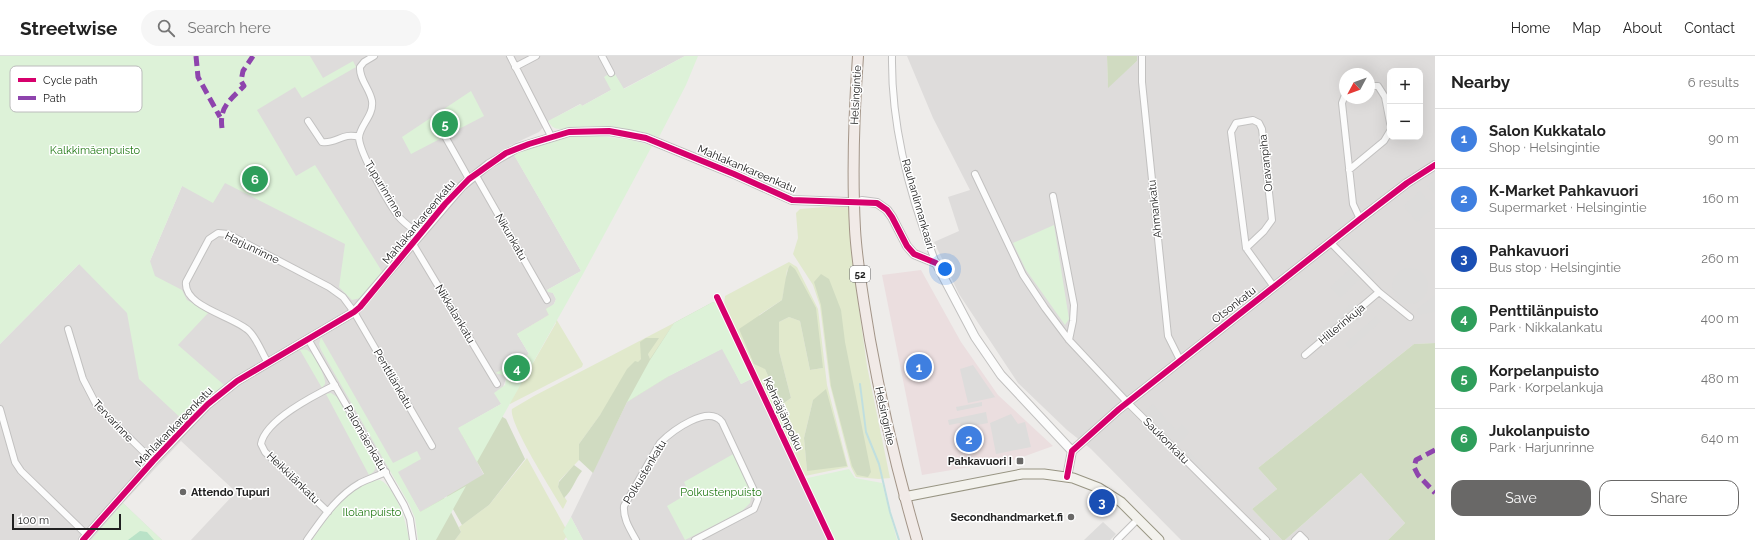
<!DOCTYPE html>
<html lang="en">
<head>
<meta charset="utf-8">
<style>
	body { margin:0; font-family:Raleway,sans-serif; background:#f6f6f6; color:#222 }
	.controls { position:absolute; right:12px; top:12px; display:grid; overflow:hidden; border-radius:8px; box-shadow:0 4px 16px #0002 }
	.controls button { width:36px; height:36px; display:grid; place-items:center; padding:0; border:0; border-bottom:1px solid #e0e0e0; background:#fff; color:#222; font:20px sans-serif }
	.compass { position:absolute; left:1339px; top:12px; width:36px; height:36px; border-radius:50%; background:#fff; box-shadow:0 4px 16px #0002; rotate:229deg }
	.scale { position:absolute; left:12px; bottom:10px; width:109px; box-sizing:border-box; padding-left:4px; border:2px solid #212121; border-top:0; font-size:11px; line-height:14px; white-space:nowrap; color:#212121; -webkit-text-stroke:3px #fff; paint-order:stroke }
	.you { position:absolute; left:945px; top:213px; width:14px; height:14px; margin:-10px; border:3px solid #fff; border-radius:50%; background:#1a73e8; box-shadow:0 0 0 6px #1a73e833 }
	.badge { display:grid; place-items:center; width:26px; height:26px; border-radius:50%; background:#696867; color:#fff; font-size:13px; font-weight:700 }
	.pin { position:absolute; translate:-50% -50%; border:2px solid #fff; box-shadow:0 1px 4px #0006 }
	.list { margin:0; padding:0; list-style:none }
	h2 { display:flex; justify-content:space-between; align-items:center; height:52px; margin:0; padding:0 16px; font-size:17px }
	h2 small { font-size:13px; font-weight:400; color:#767676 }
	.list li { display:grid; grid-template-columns:26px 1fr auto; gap:12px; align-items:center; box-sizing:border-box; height:60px; padding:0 16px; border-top:1px solid #e0e0e0 }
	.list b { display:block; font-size:15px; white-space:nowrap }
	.list p { margin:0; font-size:13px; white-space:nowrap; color:#767676 }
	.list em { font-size:13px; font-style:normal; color:#767676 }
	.actions { display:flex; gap:8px; padding:12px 16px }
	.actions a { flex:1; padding:9px 0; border:1px solid #696867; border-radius:12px; text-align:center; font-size:14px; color:#696867 }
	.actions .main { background:#696867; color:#fff }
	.icon { flex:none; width:22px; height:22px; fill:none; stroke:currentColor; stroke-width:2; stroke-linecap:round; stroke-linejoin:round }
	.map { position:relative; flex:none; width:1435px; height:484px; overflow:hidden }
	header { display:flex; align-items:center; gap:24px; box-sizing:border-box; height:56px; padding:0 20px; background:#fff; border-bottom:1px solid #e0e0e0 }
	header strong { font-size:19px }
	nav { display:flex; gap:22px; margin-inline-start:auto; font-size:14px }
	.search { width:280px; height:36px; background:#f6f6f6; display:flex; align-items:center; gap:10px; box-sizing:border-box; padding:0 14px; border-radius:22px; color:#767676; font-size:15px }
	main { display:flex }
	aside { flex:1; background:#fff }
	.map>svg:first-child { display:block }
</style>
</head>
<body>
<header>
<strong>Streetwise</strong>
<div class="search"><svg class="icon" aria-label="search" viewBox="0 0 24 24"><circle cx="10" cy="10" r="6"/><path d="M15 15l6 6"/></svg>Search here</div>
<nav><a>Home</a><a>Map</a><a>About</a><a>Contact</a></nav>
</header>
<main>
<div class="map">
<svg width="1435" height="484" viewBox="0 0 1435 484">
	<rect width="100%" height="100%" fill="#eeecea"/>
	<path fill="#dedcdb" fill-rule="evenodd" d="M264,0h421l-62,33 -10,-18 -2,19 -29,16 -2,-2 -31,17 -10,11 -30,14 72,125 -34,19 6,3 3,6 -7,16 -32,19 12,20 -32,19 6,2 3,4 -3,8 -2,17 -42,24 25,47 -64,37 -25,-43 -41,22 -25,25 -17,24h-121l45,-48 -55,-51 -58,62 39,37h-162v-196l79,-80 71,-3 32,-75z
		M907,0h200l1,31 29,-26v-5h298v287l-21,1 -156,124 19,21 -25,20 30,31h-101l-90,-91 -24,-19 -49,-47 -59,-89 -25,-52 25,-11 -11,-34 22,-7 -37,-72zM1390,15h30v66h-30zM1345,18h24v24h-24z
		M723,292l18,36 10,-5 72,145 6,16h-246l-12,-23 56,-115 42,-26z
		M1361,417l44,50 -17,17h-103z"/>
	<path fill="#ebdedf" d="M921,214l40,72 37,53 55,51 -36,13 -95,16 -40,-200z"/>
	<path fill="#dddcdb" d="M1435,123v16l-8,-9z
		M1420,135l14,16 -17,15 -14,-16z
		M1351,192l25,27 -5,5 -25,-27z
		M1392 230a18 18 0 1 1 36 0a18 18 0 1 1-36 0Z
		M1350,213l10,10 -20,19 -10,-11z
		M1435,239v17l-15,3 -4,-5z
		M1351,248l4,5 -38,33 -4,-6z
		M1376,260l5,5 -31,28 -5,-5z
		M973,309l22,32h1l-28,6 -8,-34z
		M982,346v4l-25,5 -1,-4z
		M1153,348l23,26 6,-6 8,8 -13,14 -34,-34z
		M986,356l2,11 -27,5 -1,-5 -11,2 -1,-5z
		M1011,358l7,10 7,-2 6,25 -35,7 -6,-31z
		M1186,392l26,29 -3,4 -27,-30z
		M1103,466l13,12 -6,6h-26z"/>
	<path fill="#e1e9cc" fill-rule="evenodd" d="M849,149l5,67 13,94 23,112 -11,1 -23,-2 -5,-10 -21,-82 -10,-79 -7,-21 -20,-31 5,-16 -2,-25 4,-4z
		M789,206l8,5 21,42 9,76 21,82 -43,9 -81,-172 1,-8zM787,213l36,99 -13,2 -10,-49 -11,-4 -10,5v29l12,47 -10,7 -16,-36 -6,-54 23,-15 4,-20zM813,344l-6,71 -3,-33z
		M549,251l34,57 -1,3 -72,37v-26l-14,-5 21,-12 16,2 23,-40 -1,-2 -38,13 32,-19 -3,-6z
		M674,267l-24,37 -2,-6 -7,1v4l-62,85v16l-20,21 -1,6 9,14 -4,8c-9,-15 -55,-87 -51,-100l22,-13z
		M527,402l45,82h-4l-2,-3 -2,3h-109l6,-8 -2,-5 30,-22z"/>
	<path fill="#d0dbc1" d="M1107,0h30v5l-29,27z
		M790,209l5,4 21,39 7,60 -13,2 -10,-49 -11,-4 -10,5v29l12,47 -10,7 -16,-36 -11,-5 -15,-35 43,-29c2,-9 4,-29 8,-35z
		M821,218l8,5 12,31 4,32 26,130 -3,5 -11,-2 -5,-9 -21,-80 -10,-81 -7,-23z
		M713,246l4,2 -48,72 -42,26 -34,71 -14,-13v-16l21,-29 27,-46 8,-8 3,1 3,-3 -1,-17 6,-4h13l-11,16 2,5 24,-36z
		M1435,287v197h-47l17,-17 -44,-50 -76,67h-3l-30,-31 25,-20 -19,-21 156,-124z
		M826,333l21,77 -40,5 -3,-33 9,-38z
		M501,360l5,3 19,40 -36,46 -27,20 -13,-23 -2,-6 37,-22 -22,-39z
		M574,409l8,6c-7,8 -9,19 -18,27l-6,-11 1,-5z
		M444,442l17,34 -6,8h-34l-1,-28z"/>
	<path fill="#ddf2d8" d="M0,0h310l13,22 30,-17 3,6 -54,31 -7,-11 -38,23 39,66 19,-11 68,108 -22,25 -9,2 -13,-13 6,-43 -120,-61 -12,20 -31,-17 -32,75 5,15 27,14 5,10 22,12 -31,33 46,40 -39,37 -46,-43 -12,-66 -48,-49 -79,80z
		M685,0h13l-12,29 -27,52c-25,-6 -51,-12 -77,-10 -7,0 -14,2 -22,2 -6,0 -9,-3 -12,-8l33,-17 1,2 29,-16 -7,-13 9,-6 11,18z
		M471,35l13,25 -73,38 -9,-17z
		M589,79l43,5 20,6 -69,128 -106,188 -19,-34 43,-24 -7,-11 11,-8 1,-6 -3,-4 -7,-2 33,-19 -12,-20 32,-19 -3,-6 8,-5 2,-5 -3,-6 -5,-1 -1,-2 34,-19 -67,-116c24,-12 49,-18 75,-20z
		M1054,169l15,94 -4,6 -39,-55 -13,-27z
		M713,246l4,2 34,75 -10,5 -19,-35 -53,27 -42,26 23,-42 24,-37z
		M321,281l72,126 24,-12 4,8 -23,13 22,40 46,-26 -30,54h-18l-3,-22 -6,-14 -88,-154 -2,-6z
		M300,294c4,-1 7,-1 10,2 5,4 17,27 15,32l-3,4z
		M331,337l6,4 38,66c1,6 0,9 -6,12l-43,-81z
		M735,397l17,40 -2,10 -8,8 -57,29 -18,-34 22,-13 -5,-11z
		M849,413l6,9 27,5 15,57h-68l-26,-61z
		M380,424c16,7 27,44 29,60h-97c16,-23 37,-58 68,-60z
		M123,447l39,37h-71z
		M571,461l12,23h-15l-5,-9z"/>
	<path fill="#b9e2c7" d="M140,475l7,1 7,8h-26z"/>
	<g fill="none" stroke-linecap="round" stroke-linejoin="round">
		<path stroke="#c0dfdf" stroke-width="2" d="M860,328l6,48 13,32 11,48 9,28"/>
		<g stroke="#c2c1c0" stroke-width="8">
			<path id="minor" d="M374,0l-10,6 -4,5c-1,12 10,22 12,34 2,15 -13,25 -13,37 1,16 30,66 40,79 6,7 14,12 21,18
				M510,0l41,80
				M602,0l9,17
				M892,0c-1,71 18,142 44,207
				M1142,0v26l26,254 12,24
				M515,11l21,-11
				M1369,30h9l7,11 5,26
				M1345,39l-3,8 11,101 7,15
				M308,65l14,21c15,2 20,-10 37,-5
				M442,75l27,48
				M1349,114l35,-29 6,-10
				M475,118l72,126
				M975,118l48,101 22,33 24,32 58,62 139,138
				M1053,140l21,109 -1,16 -4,19
				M413,188l84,140
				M1246,192l-15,-116 5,-9 17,-3 6,3 3,6 10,91 -8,11 -18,17 28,39
				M1379,236l31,25
				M68,273l15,50 14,27 56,55
				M308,283l96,166 6,14 3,21
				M1305,299l74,-63 -48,-49
				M268,307c-6,-10 -11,-24 -19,-32 -15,-15 -66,-24 -63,-49l23,-43 9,-6 10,1 101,53 14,10 11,15 78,134
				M0,353l15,53 6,9 66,64
				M328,456l-63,-60 -4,-8c4,-24 54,-49 74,-59
				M307,484c15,-21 30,-44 53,-57 8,-4 17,-7 26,-11
				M636,484c-6,-11 -13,-21 -12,-34l36,-63c12,-12 48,-39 62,-21l36,77 -4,10 -59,31
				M1117,484l21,-21
				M1295,484l5,-5 5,5"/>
		</g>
		<g stroke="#c2c1c0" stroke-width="10">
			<path id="tertiary" d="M862,145l15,2 10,7 5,7 15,29 7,8 22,9 39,74 26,38 71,76
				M1067,421l5,-26 47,-42 241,-190 47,-36 28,-18
				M83,484l70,-79 55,-57 29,-23 117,-69 108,-126 27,-22 28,-16 52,-16 40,-1 19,3 18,4 88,36 58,26 55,2"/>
		</g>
		<g stroke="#989583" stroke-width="11">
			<path id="secondary" d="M904,441l118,-23h22l29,4 26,10 22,14 38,38"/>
		</g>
		<g stroke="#a39588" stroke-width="12">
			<path id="primary" d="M858,0c-4,57 -6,116 -3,173 2,37 9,74 15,111 12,67 28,134 47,200"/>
		</g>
		<use href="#minor" stroke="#fcfcfc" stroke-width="6"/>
		<use href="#tertiary" stroke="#fcfcfc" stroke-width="8"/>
		<use href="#secondary" stroke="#f3f2ed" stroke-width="9"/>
		<use href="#primary" stroke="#f1eae7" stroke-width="10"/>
		<path stroke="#8e44ad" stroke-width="5" stroke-dasharray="10 5" stroke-linecap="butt" d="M196,0l2,21 22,40
			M222,72c-3,-21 8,-28 22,-42l-3,-5 2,-10 10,-15
			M1435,394l-19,10 -2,7 4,8 17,18"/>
		<g stroke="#fff" stroke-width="8">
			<path id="cycleway" d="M717,241l114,243
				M1067,421l5,-26 47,-42 241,-190 47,-36 28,-18
				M83,484l70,-79 36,-38 19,-19 29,-23 117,-69 6,-5 85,-103 24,-25 37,-26 23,-9 40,-12 40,-1 37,7 88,36 58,26 85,3 10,7 5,7 15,29 7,8 22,9"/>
		</g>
		<use href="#cycleway" stroke="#d6006c" stroke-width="6"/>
	</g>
	<g fill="#696867" stroke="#fff" stroke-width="1.5">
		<rect x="1016" y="401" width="8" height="8" rx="2"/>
		<circle cx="183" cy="436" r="4"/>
		<circle cx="1071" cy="461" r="4"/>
	</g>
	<g text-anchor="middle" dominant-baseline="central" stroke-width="3" stroke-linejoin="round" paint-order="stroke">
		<rect fill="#fff" stroke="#646464" stroke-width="1" x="850" y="210" width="20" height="16" rx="3"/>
		<g font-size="10" font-weight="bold" fill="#212121">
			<text x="860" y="218">52</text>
		</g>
		<g font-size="11" fill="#212121" stroke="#fff">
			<text transform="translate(856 39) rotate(-87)">Helsingintie</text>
			<text transform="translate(1266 107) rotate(-96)">Oravanpiha</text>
			<text transform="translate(747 113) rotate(23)">Mahlakankareenkatu</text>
			<text transform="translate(384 133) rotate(59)">Tupurinrinne</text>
			<text transform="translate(918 148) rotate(74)">Rauhanlinnankaari</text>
			<text transform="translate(1155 153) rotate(-96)">Ahmankatu</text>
			<text transform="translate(419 166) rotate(-50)">Mahlakankareenkatu</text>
			<text transform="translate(511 181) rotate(60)">Nikunkatu</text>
			<text transform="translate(252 192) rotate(26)">Harjunrinne</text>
			<text transform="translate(1234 249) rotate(-38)">Otsonkatu</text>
			<text transform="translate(455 258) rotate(59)">Nikkalankatu</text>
			<text transform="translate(1342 268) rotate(-40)">Hillerinkuja</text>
			<text transform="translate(393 323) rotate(60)">Penttilänkatu</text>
			<text transform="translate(783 358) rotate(65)">Kehrääjänpolku</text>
			<text transform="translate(885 360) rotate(78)">Helsingintie</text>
			<text transform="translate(113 365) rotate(47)">Tervarinne</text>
			<text transform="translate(174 371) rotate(-46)">Mahlakankareenkatu</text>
			<text transform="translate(365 382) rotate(60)">Palomäenkatu</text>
			<text transform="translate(1166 385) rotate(45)">Saukonkatu</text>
			<text transform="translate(645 416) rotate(-59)">Polkustenkatu</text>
			<text transform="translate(293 422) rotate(44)">Heikkilänkatu</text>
		</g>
		<g font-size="11" fill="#217914" stroke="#fff">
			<text x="95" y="94">Kalkkimäenpuisto</text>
			<text x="721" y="436">Polkustenpuisto</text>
			<text x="372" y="456">Ilolanpuisto</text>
		</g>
		<g font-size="11" font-weight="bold" fill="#212121" stroke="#fff" text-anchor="end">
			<text x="1012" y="405">Pahkavuori I</text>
			<text x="191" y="436" text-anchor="start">Attendo Tupuri</text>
			<text x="1063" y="461">Secondhandmarket.fi</text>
		</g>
	</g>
	<rect x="10" y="10" width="132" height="46" rx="6" fill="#fff" stroke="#bcbcbc" stroke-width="1"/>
	<rect x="18" y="22" width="18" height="4" fill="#d6006c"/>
	<rect x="18" y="40" width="18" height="4" fill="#8e44ad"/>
	<g font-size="11" fill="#212121">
		<text x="43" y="28">Cycle path</text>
		<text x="43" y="46">Path</text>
	</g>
</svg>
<div class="controls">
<button>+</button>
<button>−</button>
</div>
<svg class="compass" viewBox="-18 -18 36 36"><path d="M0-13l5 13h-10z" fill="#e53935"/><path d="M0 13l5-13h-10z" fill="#767676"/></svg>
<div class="scale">100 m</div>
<div class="you"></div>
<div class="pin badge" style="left:919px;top:311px;background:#3f7fe0">1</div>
<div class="pin badge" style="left:969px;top:383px;background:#3f7fe0">2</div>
<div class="pin badge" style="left:1102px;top:446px;background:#1a4fb4">3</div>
<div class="pin badge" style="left:517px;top:312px;background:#2e9e5b">4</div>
<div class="pin badge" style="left:445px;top:68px;background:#2e9e5b">5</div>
<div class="pin badge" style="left:255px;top:123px;background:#2e9e5b">6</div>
</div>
<aside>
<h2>Nearby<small>6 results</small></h2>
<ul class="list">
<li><span class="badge" style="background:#3f7fe0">1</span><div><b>Salon Kukkatalo</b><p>Shop · Helsingintie</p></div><em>90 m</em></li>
<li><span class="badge" style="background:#3f7fe0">2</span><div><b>K-Market Pahkavuori</b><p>Supermarket · Helsingintie</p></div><em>160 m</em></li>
<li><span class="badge" style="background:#1a4fb4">3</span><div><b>Pahkavuori</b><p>Bus stop · Helsingintie</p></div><em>260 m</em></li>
<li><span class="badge" style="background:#2e9e5b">4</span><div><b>Penttilänpuisto</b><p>Park · Nikkalankatu</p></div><em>400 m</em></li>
<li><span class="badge" style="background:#2e9e5b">5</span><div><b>Korpelanpuisto</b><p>Park · Korpelankuja</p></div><em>480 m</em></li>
<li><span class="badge" style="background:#2e9e5b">6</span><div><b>Jukolanpuisto</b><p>Park · Harjunrinne</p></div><em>640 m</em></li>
</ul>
<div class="actions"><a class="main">Save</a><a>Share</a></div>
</aside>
</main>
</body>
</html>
